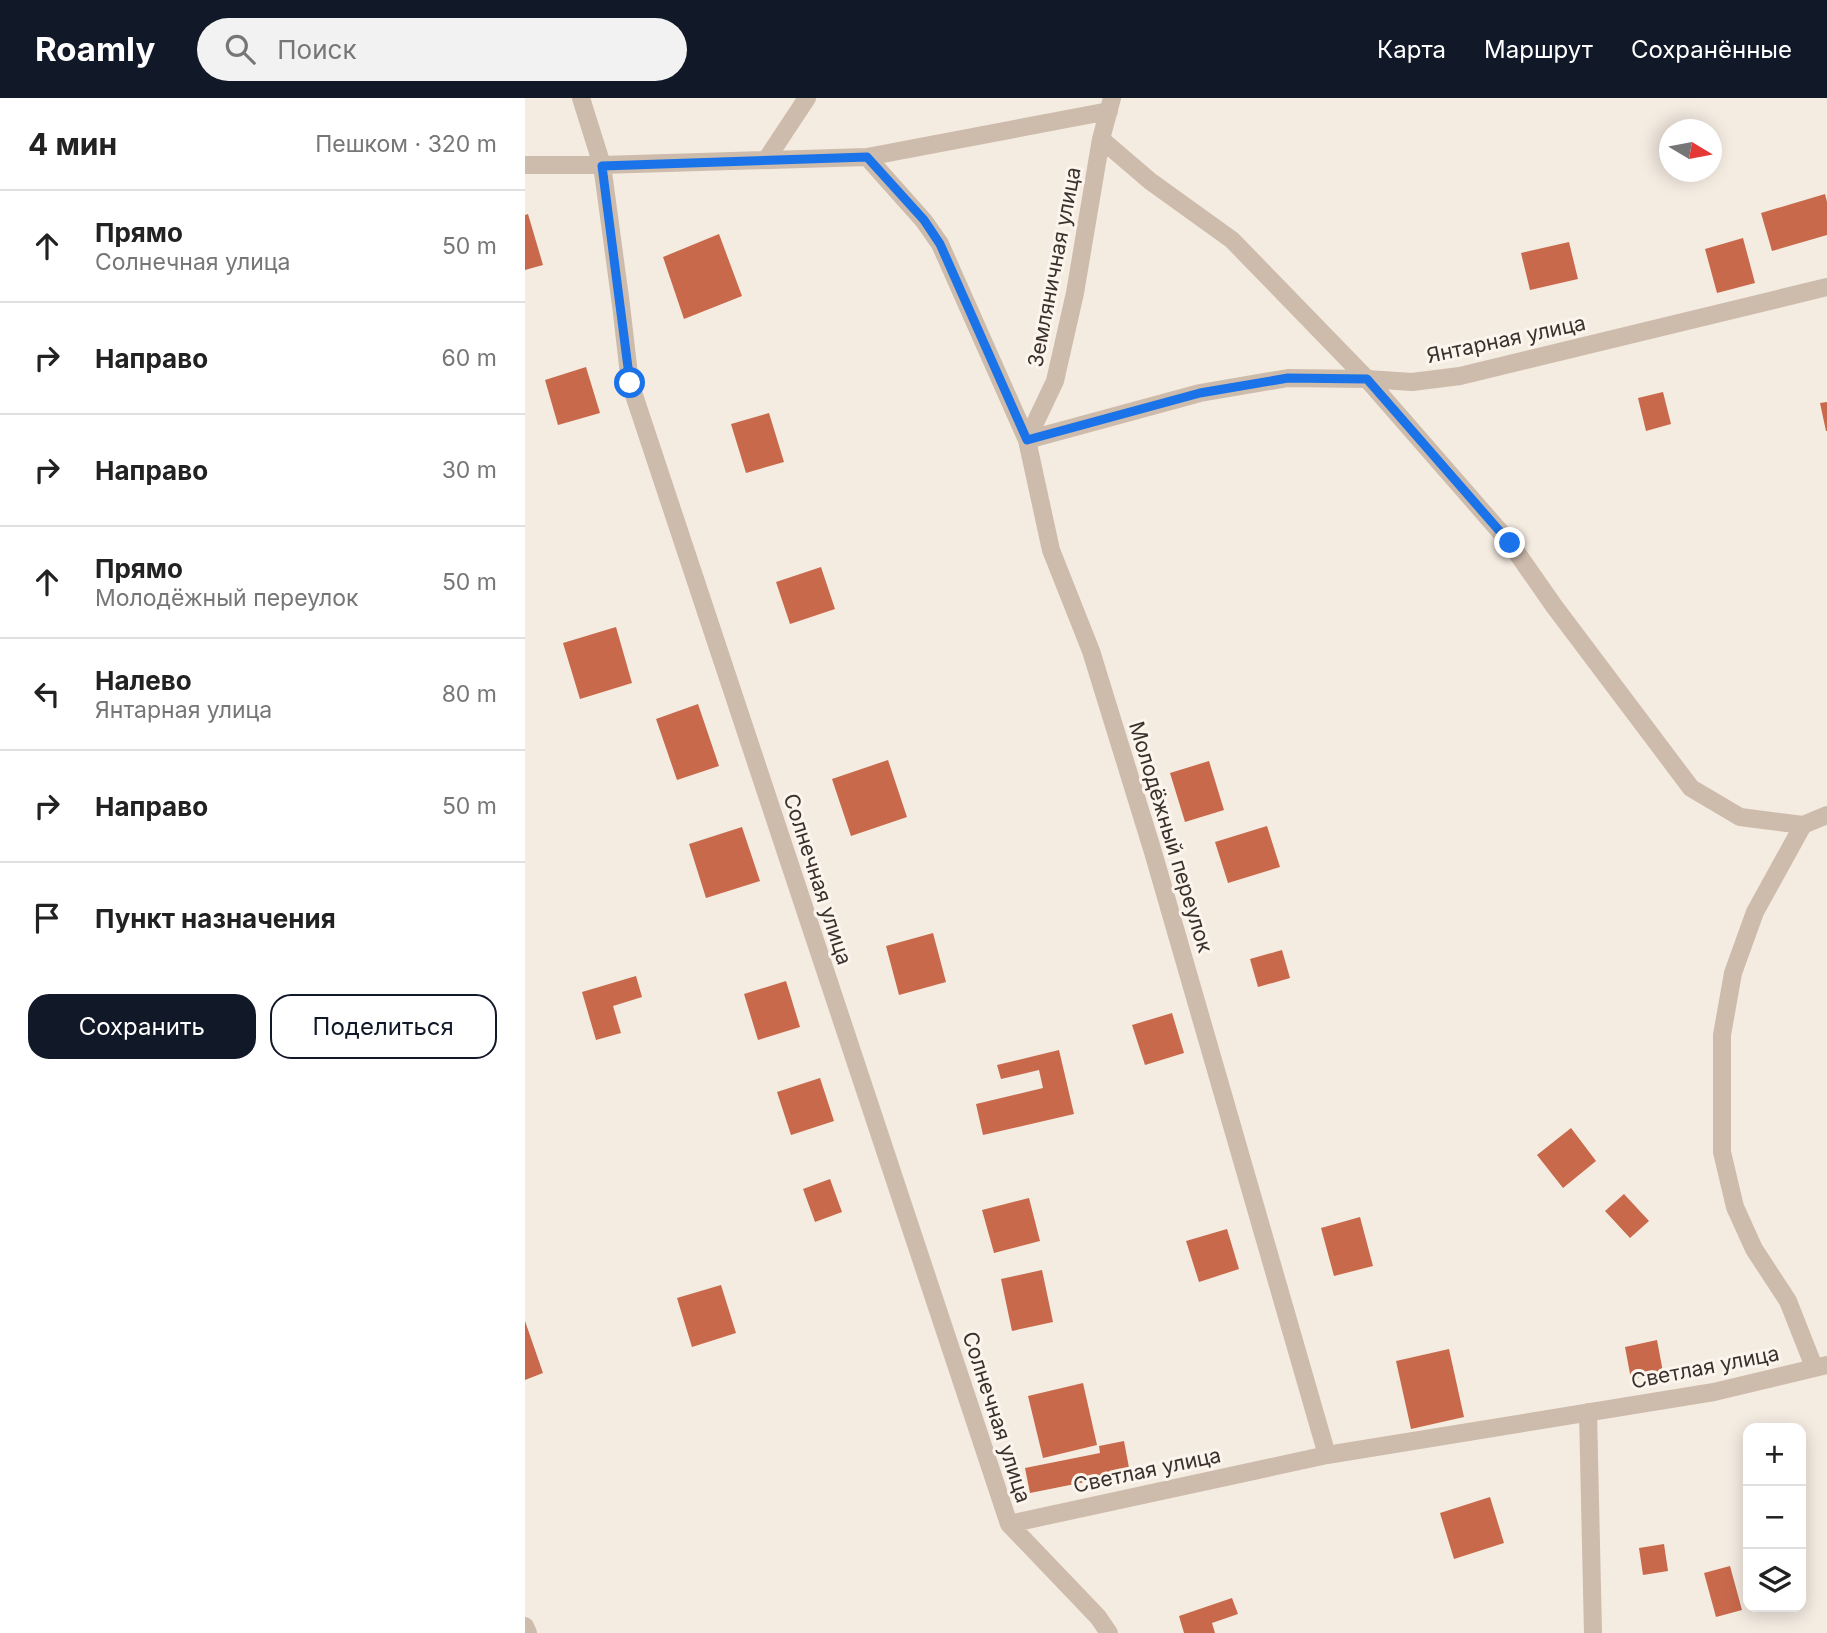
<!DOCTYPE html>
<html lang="ru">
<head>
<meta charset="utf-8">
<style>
	body { margin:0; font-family:Inter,sans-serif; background:#f2f2f2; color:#222 }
	.controls { position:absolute; right:21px; bottom:21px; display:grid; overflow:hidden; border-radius:14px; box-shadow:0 4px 18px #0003 }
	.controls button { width:63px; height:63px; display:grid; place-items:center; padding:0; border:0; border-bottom:2px solid #e0e0e0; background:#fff; color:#222; font:35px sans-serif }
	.compass { position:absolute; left:1134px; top:21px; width:63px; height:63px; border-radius:50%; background:#fff; box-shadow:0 4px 18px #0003; rotate:100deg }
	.stop { position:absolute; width:21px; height:21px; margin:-16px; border:5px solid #1a73e8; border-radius:50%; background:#fff }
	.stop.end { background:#1a73e8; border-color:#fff; box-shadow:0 2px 7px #0008 }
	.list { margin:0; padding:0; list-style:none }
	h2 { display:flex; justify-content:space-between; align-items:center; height:91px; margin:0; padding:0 28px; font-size:30px }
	h2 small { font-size:23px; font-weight:400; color:#767676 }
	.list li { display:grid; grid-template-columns:46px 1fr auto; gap:21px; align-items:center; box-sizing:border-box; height:112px; padding:0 28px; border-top:2px solid #e0e0e0 }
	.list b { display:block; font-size:26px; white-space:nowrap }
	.list p { margin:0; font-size:23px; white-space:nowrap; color:#767676 }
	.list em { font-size:23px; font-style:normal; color:#767676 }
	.actions { display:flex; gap:14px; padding:21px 28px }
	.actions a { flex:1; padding:16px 0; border:2px solid #111827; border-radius:21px; text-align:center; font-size:24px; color:#111827 }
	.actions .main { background:#111827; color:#fff }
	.icon { flex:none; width:38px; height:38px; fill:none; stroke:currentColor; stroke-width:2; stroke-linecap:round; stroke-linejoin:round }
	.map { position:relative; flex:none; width:1302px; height:1535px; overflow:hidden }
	header { display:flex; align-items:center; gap:42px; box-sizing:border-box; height:98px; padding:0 35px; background:#111827; color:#fff }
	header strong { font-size:33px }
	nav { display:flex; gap:38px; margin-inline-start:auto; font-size:24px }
	.search { width:490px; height:63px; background:#f2f2f2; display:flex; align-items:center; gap:18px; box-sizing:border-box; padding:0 24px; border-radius:38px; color:#767676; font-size:26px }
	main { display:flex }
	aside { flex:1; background:#fff }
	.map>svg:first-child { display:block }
</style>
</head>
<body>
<header>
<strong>Roamly</strong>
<div class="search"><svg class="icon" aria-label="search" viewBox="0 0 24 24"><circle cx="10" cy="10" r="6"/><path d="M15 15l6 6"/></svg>Поиск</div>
<nav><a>Карта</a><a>Маршрут</a><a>Сохранённые</a></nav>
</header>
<main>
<aside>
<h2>4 мин<small>Пешком · 320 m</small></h2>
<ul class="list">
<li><svg class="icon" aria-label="ahead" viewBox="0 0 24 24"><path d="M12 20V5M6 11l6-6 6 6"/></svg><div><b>Прямо</b><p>Солнечная улица</p></div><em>50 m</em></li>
<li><svg class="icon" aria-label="right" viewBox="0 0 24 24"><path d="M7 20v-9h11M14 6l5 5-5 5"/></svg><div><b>Направо</b></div><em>60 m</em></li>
<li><svg class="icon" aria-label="right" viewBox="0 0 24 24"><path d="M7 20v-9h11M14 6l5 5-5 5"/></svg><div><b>Направо</b></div><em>30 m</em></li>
<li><svg class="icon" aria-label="ahead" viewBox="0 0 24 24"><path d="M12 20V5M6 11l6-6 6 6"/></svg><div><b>Прямо</b><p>Молодёжный переулок</p></div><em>50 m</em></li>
<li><svg class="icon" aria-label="left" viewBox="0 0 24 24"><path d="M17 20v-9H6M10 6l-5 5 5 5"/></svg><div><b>Налево</b><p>Янтарная улица</p></div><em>80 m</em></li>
<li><svg class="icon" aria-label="right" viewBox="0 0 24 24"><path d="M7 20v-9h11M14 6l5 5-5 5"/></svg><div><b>Направо</b></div><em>50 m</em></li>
<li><svg class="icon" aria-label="arrive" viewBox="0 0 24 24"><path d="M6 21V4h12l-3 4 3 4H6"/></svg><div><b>Пункт назначения</b></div></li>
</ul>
<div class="actions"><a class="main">Сохранить</a><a>Поделиться</a></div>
</aside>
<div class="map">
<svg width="1302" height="1535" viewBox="0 0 1302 1535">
	<rect width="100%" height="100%" fill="#f4ebe1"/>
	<path fill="#c8694b" d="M1300,96l2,8v33l-55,16 -11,-38z
		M3,116l15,51 -18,5v-55z
		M194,136l23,62 -58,23 -21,-62z
		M1218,140l12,45 -38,10 -12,-44z
		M1044,144l9,37 -48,11 -9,-37z
		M61,269l14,46 -42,12 -13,-45z
		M1138,294l8,32 -25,7 -8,-33z
		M1302,304v29h-1l-6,-28z
		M244,315l15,49 -38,11 -15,-49z
		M296,469l14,42 -45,15 -14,-42z
		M91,529l16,56 -52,16 -17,-56z
		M173,606l21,62 -42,14 -21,-61z
		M363,662l19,57 -56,19 -19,-57z
		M684,663l15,49 -39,12 -15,-49z
		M742,728l13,41 -52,16 -13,-41z
		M217,729l18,54 -54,17 -17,-54z
		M408,835l13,49 -47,13 -13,-49z
		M757,852l8,28 -32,9 -8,-28z
		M111,878l6,21 -29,9 8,27 -25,7 -14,-48z
		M261,883l14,46 -42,13 -14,-46z
		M647,915l12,40 -39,12 -13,-40z
		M534,952l15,64 -91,21 -7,-31 67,-16 -4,-18 -38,9 -4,-14z
		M295,980l14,43 -43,14 -14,-43z
		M1046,1030l25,33 -33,27 -26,-33z
		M305,1081l12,33 -27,10 -12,-33z
		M1099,1096l25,27 -19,17 -25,-27z
		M504,1100l11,43 -46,12 -12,-43z
		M835,1119l13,49 -39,10 -13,-48z
		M702,1131l12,40 -40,13 -13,-41z
		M517,1172l11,52 -41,9 -11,-52z
		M196,1187l15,48 -44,14 -15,-49z
		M0,1223l18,52 -18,7z
		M1132,1242l6,32 -32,7 -6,-32z
		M924,1251l15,68 -53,12 -15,-68z
		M558,1285l14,62 -54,13 -15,-62z
		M599,1343l6,32 -100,20 -5,-25 75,-15 -1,-7z
		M965,1399l14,46 -50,16 -14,-46z
		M1139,1446l4,27 -25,4 -4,-27z
		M1205,1468l12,44 -26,7 -12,-44z
		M707,1500l6,16 -26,9 3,10h-31l-5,-17z"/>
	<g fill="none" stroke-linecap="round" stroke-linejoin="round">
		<path stroke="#cdbbac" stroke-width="18" d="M56,0l21,67 19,140 9,78 379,1141 89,93 11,16
			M576,41l49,42 82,59 135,139 143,164 44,63 137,182 49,29 63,8
			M342,59l242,-46
			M241,62l41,-62
			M0,67h77l265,-8 57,64 16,23 87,196 24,110 40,101 62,201 174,603
			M502,342l173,-47 88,-15 79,1 45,3 48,-6 367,-89
			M502,342l28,-59 20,-88 26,-154 11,-41
			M1289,1269l-26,-66 -34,-52 -19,-42 -13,-55v-117l11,-62 22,-61 48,-87 24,-10
			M1063,1314l5,221
			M484,1426l318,-69 387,-63 113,-27
			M0,1528l3,7"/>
	</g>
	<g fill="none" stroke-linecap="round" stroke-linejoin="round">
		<path stroke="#1a73e8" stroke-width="9" d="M105,285l-28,-217 265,-9 57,63 16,24 87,196 173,-47 88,-15 79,1 143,164"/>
	</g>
	<g text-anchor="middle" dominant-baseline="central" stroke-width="6" stroke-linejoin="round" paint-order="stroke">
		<g font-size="21" fill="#3b302b" stroke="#fbf5ee">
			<text transform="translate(529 169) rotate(-79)">Земляничная улица</text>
			<text transform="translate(981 241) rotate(-12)">Янтарная улица</text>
			<text transform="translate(646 739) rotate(73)">Молодёжный переулок</text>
			<text transform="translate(293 781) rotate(72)">Солнечная улица</text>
			<text transform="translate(1180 1269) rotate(-11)">Светлая улица</text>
			<text transform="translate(472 1319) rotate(72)">Солнечная улица</text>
			<text transform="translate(622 1372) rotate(-12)">Светлая улица</text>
		</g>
	</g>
</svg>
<div class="controls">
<button>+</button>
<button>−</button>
<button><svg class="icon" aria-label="layers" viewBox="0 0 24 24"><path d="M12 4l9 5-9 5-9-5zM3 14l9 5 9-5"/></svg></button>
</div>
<svg class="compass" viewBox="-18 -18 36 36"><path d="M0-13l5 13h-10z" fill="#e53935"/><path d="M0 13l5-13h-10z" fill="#767676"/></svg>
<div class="stop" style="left:105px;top:285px"></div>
<div class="stop end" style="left:985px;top:445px"></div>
</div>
</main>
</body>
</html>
